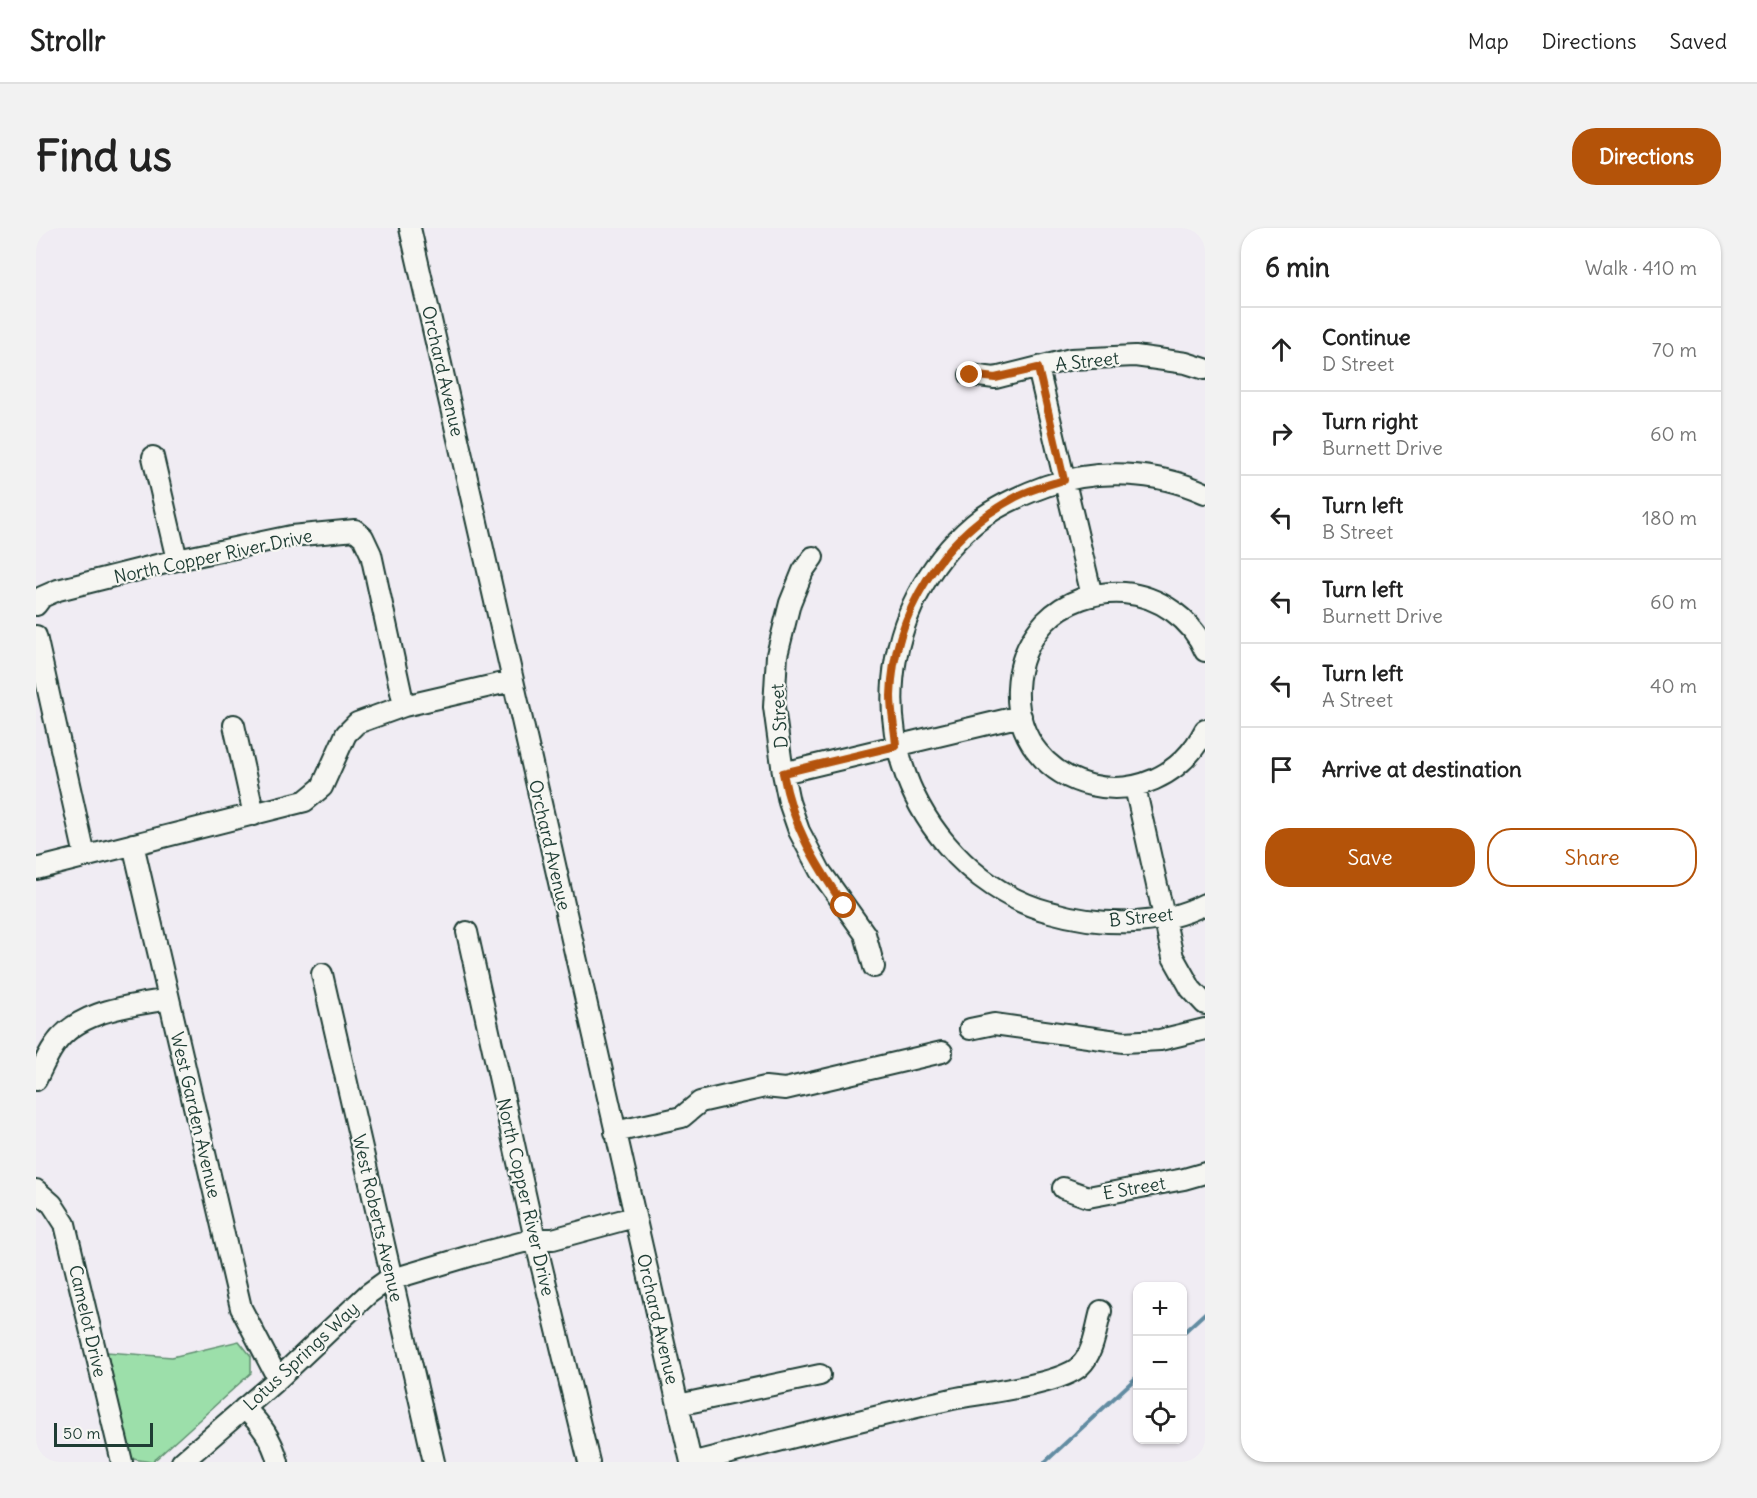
<!DOCTYPE html>
<html lang="en">
<head>
<meta charset="utf-8">
<style>
	body { margin:0; font-family:Delius,sans-serif; background:#f2f2f2; color:#222 }
	.controls { position:absolute; right:18px; bottom:18px; display:grid; overflow:hidden; border-radius:12px; box-shadow:0 2px 4px #0004 }
	.controls button { width:54px; height:54px; display:grid; place-items:center; padding:0; border:0; border-bottom:2px solid #e0e0e0; background:#fff; color:#222; font:30px sans-serif }
	.scale { position:absolute; left:18px; bottom:15px; width:99px; box-sizing:border-box; padding-left:6px; border:3px solid #1f3d34; border-top:0; font-size:16px; line-height:21px; white-space:nowrap; color:#1f3d34; -webkit-text-stroke:4px #f6f6f2; paint-order:stroke }
	.stop { position:absolute; width:18px; height:18px; margin:-14px; border:4px solid #b45309; border-radius:50%; background:#fff }
	.stop.end { background:#b45309; border-color:#fff; box-shadow:0 2px 6px #0008 }
	.list { margin:0; padding:0; list-style:none }
	h2 { display:flex; justify-content:space-between; align-items:center; height:78px; margin:0; padding:0 24px; font-size:26px }
	h2 small { font-size:20px; font-weight:400; color:#767676 }
	.list li { display:grid; grid-template-columns:39px 1fr auto; gap:18px; align-items:center; box-sizing:border-box; height:84px; padding:0 24px; border-top:2px solid #e0e0e0 }
	.list b { display:block; font-size:22px; white-space:nowrap }
	.list p { margin:0; font-size:20px; white-space:nowrap; color:#767676 }
	.list em { font-size:20px; font-style:normal; color:#767676 }
	.actions { display:flex; gap:12px; padding:18px 24px }
	.actions a { flex:1; padding:14px 0; border:2px solid #b45309; border-radius:24px; text-align:center; font-size:21px; color:#b45309 }
	.actions .main { background:#b45309; color:#fff }
	.icon { flex:none; width:33px; height:33px; fill:none; stroke:currentColor; stroke-width:2; stroke-linecap:round; stroke-linejoin:round }
	.map { position:relative; flex:none; width:1169px; height:1234px; overflow:hidden; border-radius:24px }
	header { display:flex; align-items:center; gap:36px; box-sizing:border-box; height:84px; padding:0 30px; background:#fff; border-bottom:2px solid #e0e0e0 }
	header strong { font-size:28px }
	nav { display:flex; gap:33px; margin-inline-start:auto; font-size:21px }
	.intro { display:flex; align-items:center; justify-content:space-between; box-sizing:border-box; height:144px; padding:0 36px }
	h1 { margin:0; font-size:42px }
	.button { padding:15px 27px; border-radius:24px; background:#b45309; color:#fff; font-size:21px; font-weight:700 }
	main { display:flex; gap:36px; padding:0 36px }
	aside { flex:1; background:#fff; border-radius:24px; box-shadow:0 2px 4px #0004 }
	.map>svg:first-child { display:block }
</style>
</head>
<body>
<header>
<strong>Strollr</strong>
<nav><a>Map</a><a>Directions</a><a>Saved</a></nav>
</header>
<div class="intro"><h1>Find us</h1><a class="button">Directions</a></div>
<main>
<div class="map">
<svg width="1169" height="1234" viewBox="0 0 1169 1234">
	<rect width="100%" height="100%" fill="#f0ecf3"/>
	<filter id="ink" filterUnits="userSpaceOnUse"><feTurbulence type="fractalNoise" baseFrequency=".0167" numOctaves="2"/><feDisplacementMap in="SourceGraphic" scale="12" xChannelSelector="R" yChannelSelector="G"/><feConvolveMatrix kernelMatrix="1 2 1 2 8 2 1 2 1" color-interpolation-filters="sRGB"/></filter>
	<g filter="url(#ink)">
		<path fill="#9cdfaa" stroke="#5e8e6f" stroke-width="1.5" d="M203,1113l12,15v17l-94,85 -6,4 -18,-3 -3,-5 -23,-102 65,5z"/>
		<g fill="none" stroke-linecap="round" stroke-linejoin="round">
			<path stroke="#628ca2" stroke-width="4" d="M1146,1106l23,-21
				M1009,1234l93,-86"/>
			<g stroke="#1f3d34" stroke-width="24">
				<path id="minor" d="M374,0l281,1234
					M1002,140l54,228
					M934,147l25,3 76,-19 64,-3 51,7 19,6
					M117,229l24,103
					M1169,265c-49,-22 -108,-25 -159,-7 -25,9 -51,20 -72,38 -96,82 -110,223 -28,320 27,32 63,57 104,68 49,14 108,16 155,-8
					M777,329l-10,14 -13,32 -13,52 -3,52 9,66 6,29 10,29 21,40 45,63 9,33
					M0,377l6,-8 16,-7 119,-30 114,-24 64,-6 8,7 8,17 33,152
					M0,408l49,220
					M1169,423c-13,-32 -46,-55 -81,-58 -29,-2 -59,8 -79,29 -17,19 -26,41 -27,66 -5,105 137,140 187,42
					M198,497l20,90
					M747,545l238,-57
					M1099,559l38,170 18,32 14,15
					M97,616l108,464 37,71
					M0,641l269,-68 17,-14 24,-53 11,-11 47,-17 108,-25
					M431,704l68,307 54,223
					M286,746l112,488
					M934,801l24,-5 130,18 36,-2 45,-11
					M0,852c6,-12 11,-24 18,-34 23,-36 77,-40 115,-47
					M579,904l67,-15 18,-15 65,-15 20,2 157,-37
					M1027,960l25,9 96,-18 21,-6
					M0,962l16,14 13,20 57,238
					M642,1177l142,-30
					M208,1180c17,16 28,31 34,54
					M146,1234l96,-83 90,-85 18,-13 87,-26 62,-16h18l81,-22
					M658,1234c86,-21 172,-44 258,-63 30,-6 108,-14 128,-33 14,-13 16,-38 21,-55"/>
			</g>
			<use href="#minor" stroke="#f6f6f2" stroke-width="20"/>
		</g>
	</g>
	<g fill="none" stroke-linecap="round" stroke-linejoin="round" filter="url(#ink)">
		<path stroke="#b45309" stroke-width="8" d="M808,678c-30,-45 -51,-79 -61,-133l113,-27c-1,-17 -5,-34 -5,-50 2,-83 52,-161 125,-199 15,-8 32,-12 48,-17l-26,-112 -43,10 -25,-3"/>
	</g>
	<g text-anchor="middle" dominant-baseline="central" stroke-width="4.5" stroke-linejoin="round" paint-order="stroke">
		<g font-size="18" fill="#1f3d34" stroke="#f6f6f2">
			<text transform="translate(1051 133) rotate(-6)">A Street</text>
			<text transform="translate(407 143) rotate(77)">Orchard Avenue</text>
			<text transform="translate(177 328) rotate(-12)">North Copper River Drive</text>
			<text transform="translate(743 488) rotate(-94)">D Street</text>
			<text transform="translate(514 617) rotate(77)">Orchard Avenue</text>
			<text transform="translate(1105 689) rotate(-6)">B Street</text>
			<text transform="translate(160 887) rotate(77)">West Garden Avenue</text>
			<text transform="translate(1098 960) rotate(-10)">E Street</text>
			<text transform="translate(490 969) rotate(77)">North Copper River Drive</text>
			<text transform="translate(342 990) rotate(77)">West Roberts Avenue</text>
			<text transform="translate(622 1091) rotate(77)">Orchard Avenue</text>
			<text transform="translate(52 1093) rotate(77)">Camelot Drive</text>
			<text transform="translate(265 1128) rotate(-43)">Lotus Springs Way</text>
		</g>
	</g>
</svg>
<div class="controls">
<button>+</button>
<button>−</button>
<button><svg class="icon" aria-label="locate" viewBox="0 0 24 24"><circle cx="12" cy="12" r="6"/><path d="M12 2v4M12 18v4M2 12h4M18 12h4"/></svg></button>
</div>
<div class="scale">50 m</div>
<div class="stop" style="left:808px;top:678px"></div>
<div class="stop end" style="left:934px;top:147px"></div>
</div>
<aside>
<h2>6 min<small>Walk · 410 m</small></h2>
<ul class="list">
<li><svg class="icon" aria-label="ahead" viewBox="0 0 24 24"><path d="M12 20V5M6 11l6-6 6 6"/></svg><div><b>Continue</b><p>D Street</p></div><em>70 m</em></li>
<li><svg class="icon" aria-label="right" viewBox="0 0 24 24"><path d="M7 20v-9h11M14 6l5 5-5 5"/></svg><div><b>Turn right</b><p>Burnett Drive</p></div><em>60 m</em></li>
<li><svg class="icon" aria-label="left" viewBox="0 0 24 24"><path d="M17 20v-9H6M10 6l-5 5 5 5"/></svg><div><b>Turn left</b><p>B Street</p></div><em>180 m</em></li>
<li><svg class="icon" aria-label="left" viewBox="0 0 24 24"><path d="M17 20v-9H6M10 6l-5 5 5 5"/></svg><div><b>Turn left</b><p>Burnett Drive</p></div><em>60 m</em></li>
<li><svg class="icon" aria-label="left" viewBox="0 0 24 24"><path d="M17 20v-9H6M10 6l-5 5 5 5"/></svg><div><b>Turn left</b><p>A Street</p></div><em>40 m</em></li>
<li><svg class="icon" aria-label="arrive" viewBox="0 0 24 24"><path d="M6 21V4h12l-3 4 3 4H6"/></svg><div><b>Arrive at destination</b></div></li>
</ul>
<div class="actions"><a class="main">Save</a><a>Share</a></div>
</aside>
</main>
</body>
</html>
